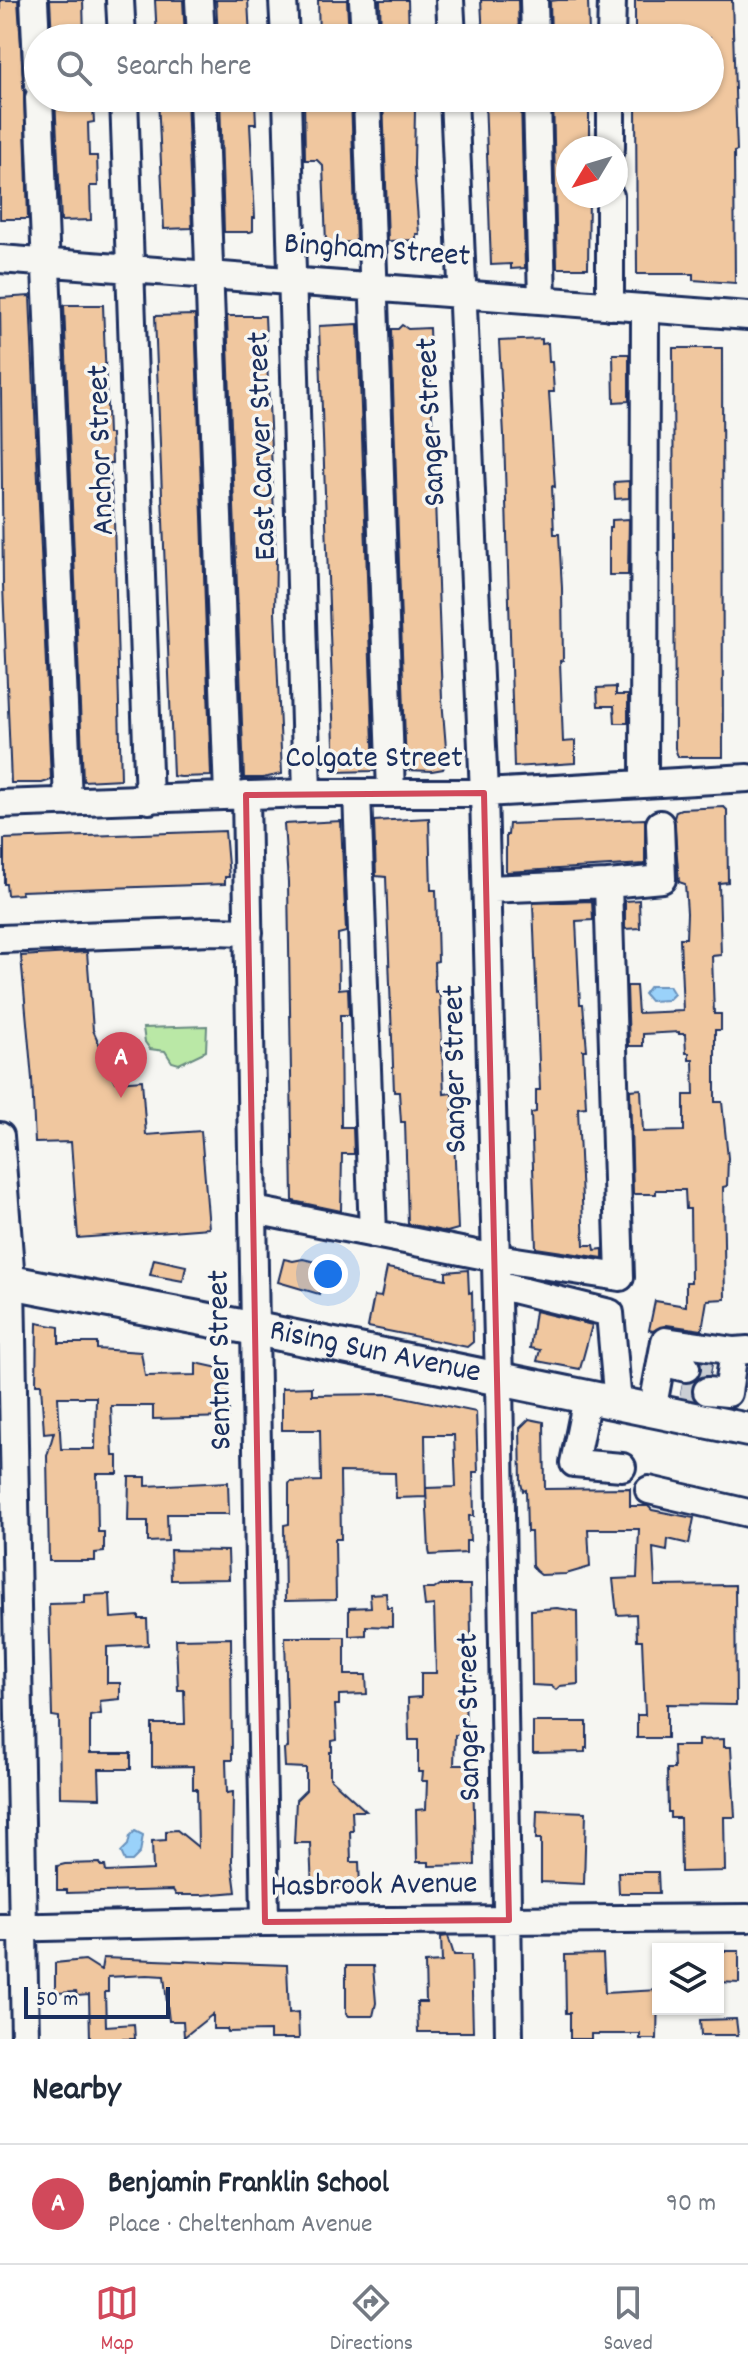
<!DOCTYPE html>
<html lang="en">
<head>
<meta charset="utf-8">
<style>
	body { margin:0; font-family:Dekko,sans-serif; background:#f2f2f3; color:#1f2937 }
	.controls { position:absolute; right:24px; bottom:24px; display:grid; overflow:hidden; border-radius:0px; box-shadow:0 2px 6px #0004 }
	.controls button { width:72px; height:72px; display:grid; place-items:center; padding:0; border:0; border-bottom:2px solid #e0e1e3; background:#fff; color:#1f2937; font:40px sans-serif }
	.compass { position:absolute; left:556px; top:136px; width:72px; height:72px; border-radius:50%; background:#fff; box-shadow:0 2px 6px #0004; rotate:232deg }
	.scale { position:absolute; left:24px; bottom:20px; width:146px; box-sizing:border-box; padding-left:8px; border:4px solid #1b2f5e; border-top:0; font-size:22px; line-height:28px; white-space:nowrap; color:#1b2f5e; -webkit-text-stroke:6px #f6f6f2; paint-order:stroke }
	.you { position:absolute; left:328px; top:1274px; width:28px; height:28px; margin:-20px; border:6px solid #fff; border-radius:50%; background:#1a73e8; box-shadow:0 0 0 12px #1a73e833 }
	.badge { display:grid; place-items:center; width:52px; height:52px; border-radius:50%; background:#d1495b; color:#fff; font-size:26px; font-weight:700 }
	.pin { position:absolute; translate:-50% -66px; filter:drop-shadow(0 2px 4px #0008) }
	.pin::after { content:''; position:absolute; top:42px; width:28px; height:24px; background:inherit; clip-path:polygon(0 0,100% 0,50% 100%) }
	.list { margin:0; padding:0; list-style:none }
	h2 { display:flex; justify-content:space-between; align-items:center; height:104px; margin:0; padding:0 32px; font-size:34px }
	h2 small { font-size:26px; font-weight:400; color:#747a83 }
	.list li { display:grid; grid-template-columns:52px 1fr auto; gap:24px; align-items:center; box-sizing:border-box; height:120px; padding:0 32px; border-top:2px solid #e0e1e3 }
	.list b { display:block; font-size:30px; white-space:nowrap }
	.list p { margin:0; font-size:26px; white-space:nowrap; color:#747a83 }
	.list em { font-size:26px; font-style:normal; color:#747a83 }
	.icon { flex:none; width:44px; height:44px; fill:none; stroke:currentColor; stroke-width:2; stroke-linecap:round; stroke-linejoin:round }
	.map { position:relative; flex:none; width:748px; height:2039px; overflow:hidden }
	.search { position:absolute; background:#fff; box-shadow:0 2px 6px #0004; left:24px; right:24px; top:24px; height:88px; display:flex; align-items:center; gap:20px; box-sizing:border-box; padding:0 28px; border-radius:44px; color:#747a83; font-size:30px }
	.sheet { height:224px; background:#fff }
	nav { display:flex; justify-content:space-around; align-items:center; box-sizing:border-box; height:112px; border-top:2px solid #e0e1e3; background:#fff; font-size:22px; color:#747a83 }
	nav a { display:grid; justify-items:center; gap:4px }
	nav .on { color:#d1495b }
	.map>svg:first-child { display:block }
</style>
</head>
<body>
<div class="map">
<svg width="748" height="2039" viewBox="0 0 748 2039">
	<rect width="100%" height="100%" fill="#f6f6f2"/>
	<filter id="ink" filterUnits="userSpaceOnUse"><feTurbulence type="fractalNoise" baseFrequency=".0125" numOctaves="2"/><feDisplacementMap in="SourceGraphic" scale="16" xChannelSelector="R" yChannelSelector="G"/><feConvolveMatrix kernelMatrix="1 2 1 2 8 2 1 2 1" color-interpolation-filters="sRGB"/></filter>
	<g filter="url(#ink)">
		<path fill="#bae8a6" stroke="#6a8c82" stroke-width="2" d="M207,1026l-1,25 -27,13 -7,-2 -7,-11 -15,-2 -5,-7 -2,-14z"/>
		<path fill="#9ad2fa" stroke="#6791bc" stroke-width="2" d="M650,986h19l5,8 -6,6 -18,1 -6,-7z
			M135,1831l8,4 -3,18 -8,8h-7l-4,-9 7,-7 2,-9z"/>
		<path fill="#f0c79f" stroke="#1b2f5e" stroke-width="2" fill-rule="evenodd" d="M0,0h18l6,92 4,127h-28z
			M50,0h33l1,38h-32z
			M155,0h28l2,38h-28z
			M216,0h32l2,38h-32z
			M318,0h29l2,38h-30z
			M380,0h28l1,38h-28z
			M481,0h37l1,38h-36z
			M558,0h30l1,35h-8v3h-30l-1,-37z
			M635,0h97l5,151 -3,1 1,131 -42,-3v-6h-56l-1,-173h7v-3h67v-60h-75z
			M55,98h31v9h7l1,15 -6,1 1,33h8l1,30h-8l1,34 -30,1z
			M158,98h29l5,130 -28,1z
			M220,98h28v4l7,-1 1,23h-6l5,94h-2v13l-3,1h-26z
			M304,98h47l5,144 -30,1 -3,-77 -6,-6h-12z
			M383,98h28v11h4l-1,57 5,68h-3v6l-28,1z
			M485,98h36l4,170 -14,1v-5l-20,1z
			M553,98h36v50h-21v48h21l-1,72h-31z
			M30,296l21,484 -9,3h-31l-8,-198 -3,-287z
			M64,305h39l5,129h3l1,29h-3l5,57 7,259 -38,2z
			M195,315l16,461 -30,1 -8,-1 -18,-460z
			M227,316h38l11,242 -1,54 7,162 -19,4h-19z
			M358,324l16,447 -39,1 -16,-446z
			M402,325l6,4 21,-1 13,371 5,61 -4,9 -11,2 -26,-1 -15,-441h7z
			M542,339v5l6,-1 1,19h3l2,30h-5l6,95 -3,-1 2,48h5l3,54 1,72 -3,1 3,81 12,-1v22l-61,4 -10,-332 -5,-94z
			M673,348h49l1,409h-45l-3,-9z
			M613,354h16v47l-15,1z
			M629,481v17l-14,1 -1,-17z
			M629,519l-1,56h-19v-48h3v-7z
			M616,687v8h12v28h-13l-1,-17h-16l-1,-18z
			M724,807l3,3 1,72 -9,1 2,72 -9,1 2,58h7v16h-6v72h7l6,56 -1,28 -4,1 2,112 -18,1 -5,30 -35,-5 -14,6 -4,-1 6,-29 31,5v-24h5l-1,-73h-4l-1,-19h-29v4h-23l-3,-104 11,-1 2,43 41,-1v-36h10l-1,-35h-4v-7h-3l-1,-19h-6v-2l-36,2v12h-14l-2,-60h9l2,27 45,-2 -3,-73h6l1,-25 -2,-29 -6,-2 -5,-64 2,-7 5,-2z
			M429,818l2,72h5l2,71 -4,1 1,30 3,-1 2,6 4,97 8,-1 6,136 -11,3 -39,-8 -3,-102h-4l-2,-30h-5l-8,-215 -10,-1 -2,-55z
			M645,819v45l-139,8v-37h2l1,-11z
			M341,821l5,111 -8,2 1,55 9,-1 1,27h-9l1,112h12l1,27h-12l-1,57 -48,-10 -5,-319 -4,-58z
			M225,831l4,46h-4v7l-204,7 1,3 -15,1 -1,-11h-2v-45z
			M639,900l1,28 -15,1v-28z
			M592,901l1,19 -17,1 4,83h3l4,46h-4l3,57 -8,1 1,25 5,112h10l1,5 8,-1v9l-67,-10 -5,-135 5,-1v-22h4l-7,-187z
			M87,952l6,78 23,52 26,-2 4,55 55,-4 8,97 -131,10 -7,-96 -36,1 -3,-64 -11,-123z
			M154,1259l32,7 -3,15 -33,-6z
			M284,1259l9,2 10,-2 26,6 -6,25 -3,-1 -1,5 -41,-12z
			M387,1268l59,11v-7l22,-2 1,23 3,-1 1,50 -6,5 -99,-20 6,-31 7,1z
			M535,1311l57,14 -12,44 -43,-8 3,-11 -10,-2z
			M37,1323l22,4v16h38v6l44,3 4,24 51,-1v-12l32,7 1,47 -76,2v-13h-42l2,50h5v18h-21l1,58h6v20l-9,1v8h-46l-2,-105 7,-24 -10,1 -3,-49h-5zM58,1397h38l-1,52h-34z
			M701,1362l11,2 -2,11 -12,3 4,-7z
			M695,1381l-4,8 1,7 -11,-2 2,-10z
			M312,1387v8l77,-1 87,18 2,60h-5l1,44h-5l1,25h-4v12l-36,2 -1,-4 -3,-63 30,-1 -2,-52h-29l1,62 -30,1 -1,-25 -55,-1 1,67h-6l1,61 -51,1 -1,-76 5,-1v-40l1,-2 31,-1 -1,-51h-38v-42z
			M529,1419l15,3 1,67 85,-1v18h18l4,4 42,8 -5,26 -21,-5 -1,12 -14,-3 2,38 80,-1 1,120 -69,-1v34h-30v-23h8l-3,-75h-5l-1,-26 -19,1 -4,-36 24,-1 2,-49h-51l2,38 -24,7 -25,1 -5,-4 -4,-5 -1,-34h-4l-1,-42 -3,1 -2,-8 -1,-55z
			M129,1477h17v9l82,-4 1,32h-62l1,27 -20,1v-21h-20z
			M170,1550l58,1 1,28 -58,1z
			M440,1585h30l2,103h-7l1,47h-11l-1,30h19l2,100 -46,1v-4h-12l-1,-52 10,-1 1,-28h-5l1,-9h-5v-32h-9l-1,-42 13,-1v-24h15l-2,-68 -9,1 -2,-17h11z
			M386,1593l1,15h5v19l-26,-1v9l-17,1v-28l22,-1 -1,-13z
			M110,1594l1,24 28,-2v3h8l1,26 -41,2v36h13v16l-20,2 1,13 -11,2v37h41v16h-32l1,29 -40,-1 -1,-80 -7,-1 -3,-112 36,-1v-8z
			M557,1608l20,3 1,73 -18,2 -4,4 -5,-4 -19,-1 -1,-75z
			M285,1637h60v38h21l1,19 -28,1v10h-4l2,35 -5,1v11h-2v26l36,33h-14l1,20h-3l1,31h8l1,26 -48,2 -2,-47h-16l2,-43 10,-10v-22l-21,-1 -1,-18 4,-1z
			M231,1638l1,122h-6l1,33 6,-1 -1,70 4,30 -34,3h-26l-3,-5 -106,3v-3h-10v-24l8,-2 35,-1 1,3h4l1,6 47,-2 -1,-29 14,-1v-9l11,-1 21,17 -1,-58h-4v-23l-41,1v-43h33l-1,-34h-6l-2,-51z
			M533,1722h54v26h-2v4l-52,1z
			M724,1739v8h7l4,70h-11l1,54 -44,1 -1,-54h-10v-6h-2l-1,-43h7l-1,-23h25v-6z
			M537,1810l49,2 -2,72 -43,-2v-43h-5z
			M618,1872h40l1,21h-40z
			M448,1936l6,19h17l2,77h-55l-1,-30h9l-1,-39 17,-1 -1,-25z
			M718,1951h21v32l-21,-1z
			M603,1954l2,39 53,-3 -1,49h-17v-5h-49v5h-21v-26h-4l-1,-58z
			M103,1958l184,7 2,48 9,-1 1,27h-29v-8l-42,1 -1,-3h-14v-15l-29,23 -1,-16h-14l-5,-45 -17,-1 -39,2v15h-3l1,34 28,-2 1,15h-45l-1,-44 -12,1 -1,-4 -21,1v-30l30,-3 16,10z
			M346,1966h27l3,37 -3,13h-24l-3,-3z
			M736,2019l2,16h-37l-1,-15z"/>
		<g fill="none" stroke-linecap="round" stroke-linejoin="round">
			<path stroke="#caced4" stroke-width="26" stroke-dasharray="26 13" stroke-linecap="butt" d="M686,1368l24,5
				M682,1386l25,5"/>
			<g stroke="#1b2f5e" stroke-width="32">
				<path id="minor" d="M34,0l4,84
					M120,0l2,38
					M199,0l2,38
					M283,0l2,38
					M363,0l2,38
					M450,0l2,38
					M534,0l1,38
					M611,38l1,-38
					M39,98l29,704
					M124,98l25,702
					M203,98l25,698
					M287,98l20,695
					M367,98l24,695
					M454,98l30,695 15,587 10,659
					M537,98l5,202
					M611,148v-50
					M0,259l748,57
					M610,306v-110
					M644,784l1,-476
					M357,793l16,441
					M246,795l19,1127
					M0,804l307,-11h177l264,-15
					M608,884l54,-5 -2,-55
					M0,939l212,-8 37,1
					M0,1136l11,146 14,757
					M254,1210l242,48 124,19 -12,-393 -121,5
					M497,1285l113,28 8,91
					M661,1362l25,6
					M707,1391l21,2 6,-42
					M587,1398l-13,65 48,4
					M652,1411l13,-70 69,10 14,-1
					M649,1490l99,23
					M0,1928l265,-6 483,-4"/>
			</g>
			<g stroke="#1b2f5e" stroke-width="38">
				<g id="major">
					<path id="s1" d="M0,1280l256,49 492,101"/>
				</g>
			</g>
			<use href="#minor" stroke="#f6f6f2" stroke-width="26"/>
			<use href="#major" stroke="#f6f6f2" stroke-width="32"/>
		</g>
	</g>
	<path fill="none" stroke="#d1495b" stroke-width="6" stroke-linejoin="round" d="M484,793l25,1127 -244,2 -19,-1127z"/>
	<g text-anchor="middle" dominant-baseline="central" stroke-width="7" stroke-linejoin="round" paint-order="stroke">
		<g font-size="32" fill="#1b2f5e" stroke="#f6f6f2">
			<text transform="translate(377 252) rotate(4)">Bingham Street</text>
			<text transform="translate(433 422) rotate(-93)">Sanger Street</text>
			<text transform="translate(264 446) rotate(-92)">East Carver Street</text>
			<text transform="translate(103 450) rotate(-92)">Anchor Street</text>
			<text x="374" y="760">Colgate Street</text>
			<text transform="translate(457 1069) rotate(-91)">Sanger Street</text>
			<text stroke="none"><textPath href="#s1" startOffset="382">Rising Sun Avenue</textPath></text>
			<text transform="translate(222 1360) rotate(-91)">Sentner Street</text>
			<text transform="translate(471 1717) rotate(-91)">Sanger Street</text>
			<text transform="translate(374 1887) rotate(-1)">Hasbrook Avenue</text>
		</g>
	</g>
</svg>
<div class="controls">
<button><svg class="icon" aria-label="layers" viewBox="0 0 24 24"><path d="M12 4l9 5-9 5-9-5zM3 14l9 5 9-5"/></svg></button>
</div>
<svg class="compass" viewBox="-18 -18 36 36"><path d="M0-13l5 13h-10z" fill="#e53935"/><path d="M0 13l5-13h-10z" fill="#747a83"/></svg>
<div class="scale">50 m</div>
<div class="you"></div>
<div class="pin badge" style="left:121px;top:1098px">A</div>
<div class="search"><svg class="icon" aria-label="search" viewBox="0 0 24 24"><circle cx="10" cy="10" r="6"/><path d="M15 15l6 6"/></svg>Search here</div>
</div>
<section class="sheet">
<h2>Nearby<small></small></h2>
<ul class="list">
<li><span class="badge">A</span><div><b>Benjamin Franklin School</b><p>Place · Cheltenham Avenue</p></div><em>90 m</em></li>
</ul>
</section>
<nav>
<a class="on"><svg class="icon" aria-label="map" viewBox="0 0 24 24"><path d="M3 6l6-2 6 2 6-2v14l-6 2-6-2-6 2zM9 4v14M15 6v14"/></svg>Map</a>
<a><svg class="icon" aria-label="directions" viewBox="0 0 24 24"><path d="M12 3l9 9-9 9-9-9zM9 14v-3h6M13 9l2 2-2 2"/></svg>Directions</a>
<a><svg class="icon" aria-label="saved" viewBox="0 0 24 24"><path d="M7 4h10v16l-5-4-5 4z"/></svg>Saved</a>
</nav>
</body>
</html>
